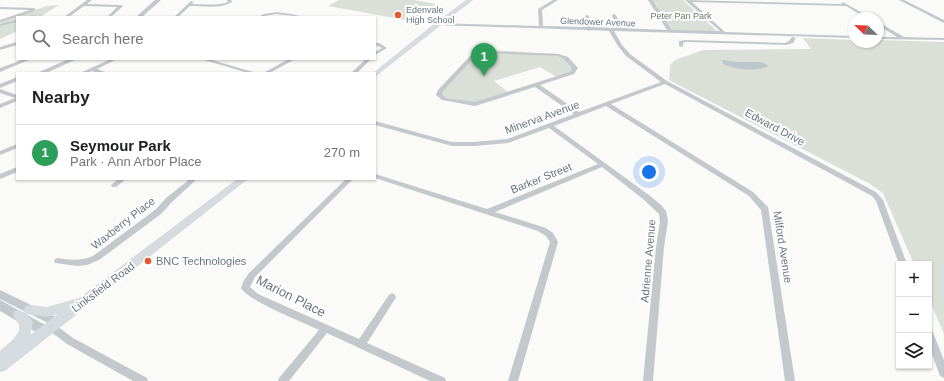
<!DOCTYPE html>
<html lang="en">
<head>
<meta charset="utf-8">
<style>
	body { margin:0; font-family:Arial,sans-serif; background:#f2f2f2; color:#202124 }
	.controls { position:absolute; right:12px; bottom:12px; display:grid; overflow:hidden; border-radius:0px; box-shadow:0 1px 3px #0004 }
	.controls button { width:36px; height:36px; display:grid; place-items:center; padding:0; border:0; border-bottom:1px solid #e0e0e0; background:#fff; color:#202124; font:20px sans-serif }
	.compass { position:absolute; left:848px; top:12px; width:36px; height:36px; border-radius:50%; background:#fff; box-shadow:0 1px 3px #0004; rotate:293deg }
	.you { position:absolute; left:649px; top:172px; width:14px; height:14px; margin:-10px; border:3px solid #fff; border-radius:50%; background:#1a73e8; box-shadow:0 0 0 6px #1a73e833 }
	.badge { display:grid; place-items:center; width:26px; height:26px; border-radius:50%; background:#e4572e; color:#fff; font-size:13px; font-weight:700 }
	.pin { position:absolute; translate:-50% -33px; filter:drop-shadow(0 1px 2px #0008) }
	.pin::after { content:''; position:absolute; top:21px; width:14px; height:12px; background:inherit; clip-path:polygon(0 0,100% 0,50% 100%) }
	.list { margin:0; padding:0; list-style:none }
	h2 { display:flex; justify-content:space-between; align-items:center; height:52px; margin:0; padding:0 16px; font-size:17px }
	h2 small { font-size:13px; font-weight:400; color:#757577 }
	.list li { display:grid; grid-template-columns:26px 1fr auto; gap:12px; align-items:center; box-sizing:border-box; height:56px; padding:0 16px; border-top:1px solid #e0e0e0 }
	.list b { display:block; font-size:15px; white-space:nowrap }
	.list p { margin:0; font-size:13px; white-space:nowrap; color:#757577 }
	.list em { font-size:13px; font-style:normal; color:#757577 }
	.icon { flex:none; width:22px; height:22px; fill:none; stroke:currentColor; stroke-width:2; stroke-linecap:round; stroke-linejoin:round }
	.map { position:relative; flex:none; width:944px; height:381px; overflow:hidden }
	.search { position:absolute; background:#fff; box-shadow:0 1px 3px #0004; left:16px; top:16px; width:360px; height:44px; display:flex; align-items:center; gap:10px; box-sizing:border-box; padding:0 14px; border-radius:0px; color:#757577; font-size:15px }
	.panel { position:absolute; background:#fff; box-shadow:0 1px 3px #0004; left:16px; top:72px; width:360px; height:108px; border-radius:0px }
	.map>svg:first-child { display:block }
</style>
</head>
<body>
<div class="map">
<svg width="944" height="381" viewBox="0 0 944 381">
	<rect width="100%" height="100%" fill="#fafaf8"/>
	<path fill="#dadfd7" d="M339,0h75l22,4 -25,17 -83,-15z
		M651,0h32l35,32 -45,-1z
		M59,5l-19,12h-23v14l-17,8v-18l47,-15z
		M803,38l51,2v2h24v-2l66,2v292l-15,-35v-35h-15l-31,-71 -13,-9 -201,-104 1,-15 5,-5 28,-10 108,-1z
		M491,50l65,4 11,4 10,11 -19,9 -18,-11 -46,14 14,11 -34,11 -32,-6 -2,-4 40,-41z"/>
	<path fill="#bbc7cb" d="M722,60l15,2h24l8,4c-13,6 -33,4 -46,-2z"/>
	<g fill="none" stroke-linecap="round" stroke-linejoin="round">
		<path stroke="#bbc7cb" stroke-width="1.5" d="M30,17l3,-1
			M0,25l17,-4"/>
		<path fill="#c3c8cc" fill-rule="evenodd" d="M87,0h5l-5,4 34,1 2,1 -12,11h-4l10,-10 -33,-1 -15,11h-5z
			M227,0h4l1,2c-11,7 -29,4 -42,4l-12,11h-4l17,-16 3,1 -2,2c12,0 25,2 36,-2z
			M553,0h5l-16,10 1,16 43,1 -1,-11 2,-1 2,1 2,11 25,1 -4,-13 2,-1 2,1 5,13 46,2 -19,-30h4l20,30 48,1 -35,-31 156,4 2,-2 28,16h-5l-20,-12 -154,-4 33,30 129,4v2l-240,-7 8,14 8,9 37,27 209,111 7,8 24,64h-8l-23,-63 -4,-5 -207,-112 -54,20 142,88 15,15 27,174h-10l-24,-171 -12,-14 -143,-90 -52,20 95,69 12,10 5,6 2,10 -4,26 -11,134h-10l13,-134 4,-26 -1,-7 -16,-15 -41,-32 -107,45 51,16 7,5 5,9 -40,139h-10l42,-139 -4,-6 -8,-5 -163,-53v-4l112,35 111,-45 -49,-36 -41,15 -34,3h-22l-77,-21v-4l77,21h22l33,-3 67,-25 -39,-27 -60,19 -33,-6 -6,-5 2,-5 32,-34 11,-5 78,3 9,3 10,11 -4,6 -34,11 39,27 82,-30 -35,-26 -8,-10 -9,-15 -18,-1 -2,1 -2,-1 -150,-5 -2,-1 2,-1 102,3 -1,-17zM484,53l74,3 6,3 8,9 -2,4 -95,30 -29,-4 -4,-3 1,-4 31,-33z
			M899,0h5l40,20v3z
			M0,7l34,1 2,1 -4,3 -32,10v-2l30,-10 -30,-1z
			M276,12l15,2 13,3 -28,-3 -18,3 6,-3z
			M878,22l26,15 40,1v2l-66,-1v-2h19l-19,-12z
			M792,37l4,1 -3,5 -7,2 -100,-3 -3,1v4l-4,-1v-5l7,-1 99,3 4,-2z
			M17,42v3l-17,5v-3z
			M375,43h4l8,5 -12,7v-3l7,-4 -7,-3z
			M25,59h6l-31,13v-4z
			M111,59h6l-20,10 10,4h-8l-7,-2 -5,2h-7z
			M201,59h7l49,14h-9z
			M289,59h6l-25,14h-7z
			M366,59h5l-14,14h-6z
			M0,89l17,6v6l-17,7v-4l15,-6 -15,-5z
			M17,144v4l-17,7v-4z
			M17,167v5l-17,7v-5z
			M118,179h8l-10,8h-4l-1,-2z
			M190,179h7l-25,23 -11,12 -62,46 -12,5 -9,1 -23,-3 -1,-2 1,-2 3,-1c12,2 24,3 35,-2l62,-46 11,-12z
			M346,179h7l-98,98 -5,10 8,7 101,45 30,-44 3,-2 3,2 1,2 -1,2 -28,44 78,35 1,3h-16l-103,-48 -38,48h-11l1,-3 40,-48c-16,-8 -71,-29 -78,-42l3,-8 5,-7z
			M50,322l3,1 20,15 74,40 1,3h-15l-66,-37 -20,-15 -2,-3 2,-3z
			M929,329l3,1 12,30v18l-4,-2 -11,-30z"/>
		<path fill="#c3c8cc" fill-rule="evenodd" d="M155,0h6l-19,17h-6z
			M69,59h8l-31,14h-9z
			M17,77v4l-17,7v-4z
			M0,290l60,29 2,3 -2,3 -4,2 -56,-28z
			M0,300l49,27 2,4 -2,4 -4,1 -4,-1 -41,-24z"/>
		<path fill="#d6dbdf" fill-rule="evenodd" d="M466,0h7l-98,77v-4h-2l62,-50z
			M237,179h11l-243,192 -5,1v-21c6,-6 21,-15 19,-25 0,-4 -5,-7 -6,-11l1,-4 5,-1 6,3 -1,-3 1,-4 5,-1 17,2 32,-9zM26,314l21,3 11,-3 -28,21 3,-13z"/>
	</g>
	<g fill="#e4572e" stroke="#fff" stroke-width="1.5">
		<circle cx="398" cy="15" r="4"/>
		<circle cx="148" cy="261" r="4"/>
	</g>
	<g text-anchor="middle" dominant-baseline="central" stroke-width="4" stroke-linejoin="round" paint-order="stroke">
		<g font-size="9" fill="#657683" stroke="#fff" text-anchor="start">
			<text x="406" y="10">Edenvale<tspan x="406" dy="10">High School</tspan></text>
		</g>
		<g font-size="9" fill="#687a64" stroke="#fff">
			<text x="681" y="16">Peter Pan Park</text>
		</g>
		<g font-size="9" fill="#657683" stroke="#fff">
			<text transform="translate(598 22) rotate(2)">Glendower Avenue</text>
		</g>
		<g font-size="11" fill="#657683" stroke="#fff">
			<text transform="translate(542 117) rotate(-20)">Minerva Avenue</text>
			<text transform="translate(775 127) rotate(28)">Edward Drive</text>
			<text transform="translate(541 178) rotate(-22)">Barker Street</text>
			<text transform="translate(123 223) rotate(-38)">Waxberry Place</text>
			<text transform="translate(783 247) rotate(81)">Milford Avenue</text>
			<text transform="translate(648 261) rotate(-85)">Adrienne Avenue</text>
			<text transform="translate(103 287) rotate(-37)">Linksfield Road</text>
		</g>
		<g font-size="11" fill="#657683" stroke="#fff" text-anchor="start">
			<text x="156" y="261">BNC Technologies</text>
		</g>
		<g font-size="13" fill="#657683" stroke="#fff">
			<text transform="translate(291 296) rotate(27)">Marion Place</text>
		</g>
	</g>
</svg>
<div class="controls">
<button>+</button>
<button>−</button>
<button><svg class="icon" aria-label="layers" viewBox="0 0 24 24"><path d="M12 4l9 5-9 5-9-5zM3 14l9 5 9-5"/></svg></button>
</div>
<svg class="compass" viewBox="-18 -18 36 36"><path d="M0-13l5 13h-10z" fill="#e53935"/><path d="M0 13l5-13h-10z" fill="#757577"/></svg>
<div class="you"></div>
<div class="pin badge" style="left:484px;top:76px;background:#2e9e5b">1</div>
<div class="search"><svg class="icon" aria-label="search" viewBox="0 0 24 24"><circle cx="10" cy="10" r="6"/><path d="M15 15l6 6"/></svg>Search here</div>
<section class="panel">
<h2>Nearby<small></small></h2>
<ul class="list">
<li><span class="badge" style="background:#2e9e5b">1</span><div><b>Seymour Park</b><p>Park · Ann Arbor Place</p></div><em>270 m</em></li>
</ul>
</section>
</div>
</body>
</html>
